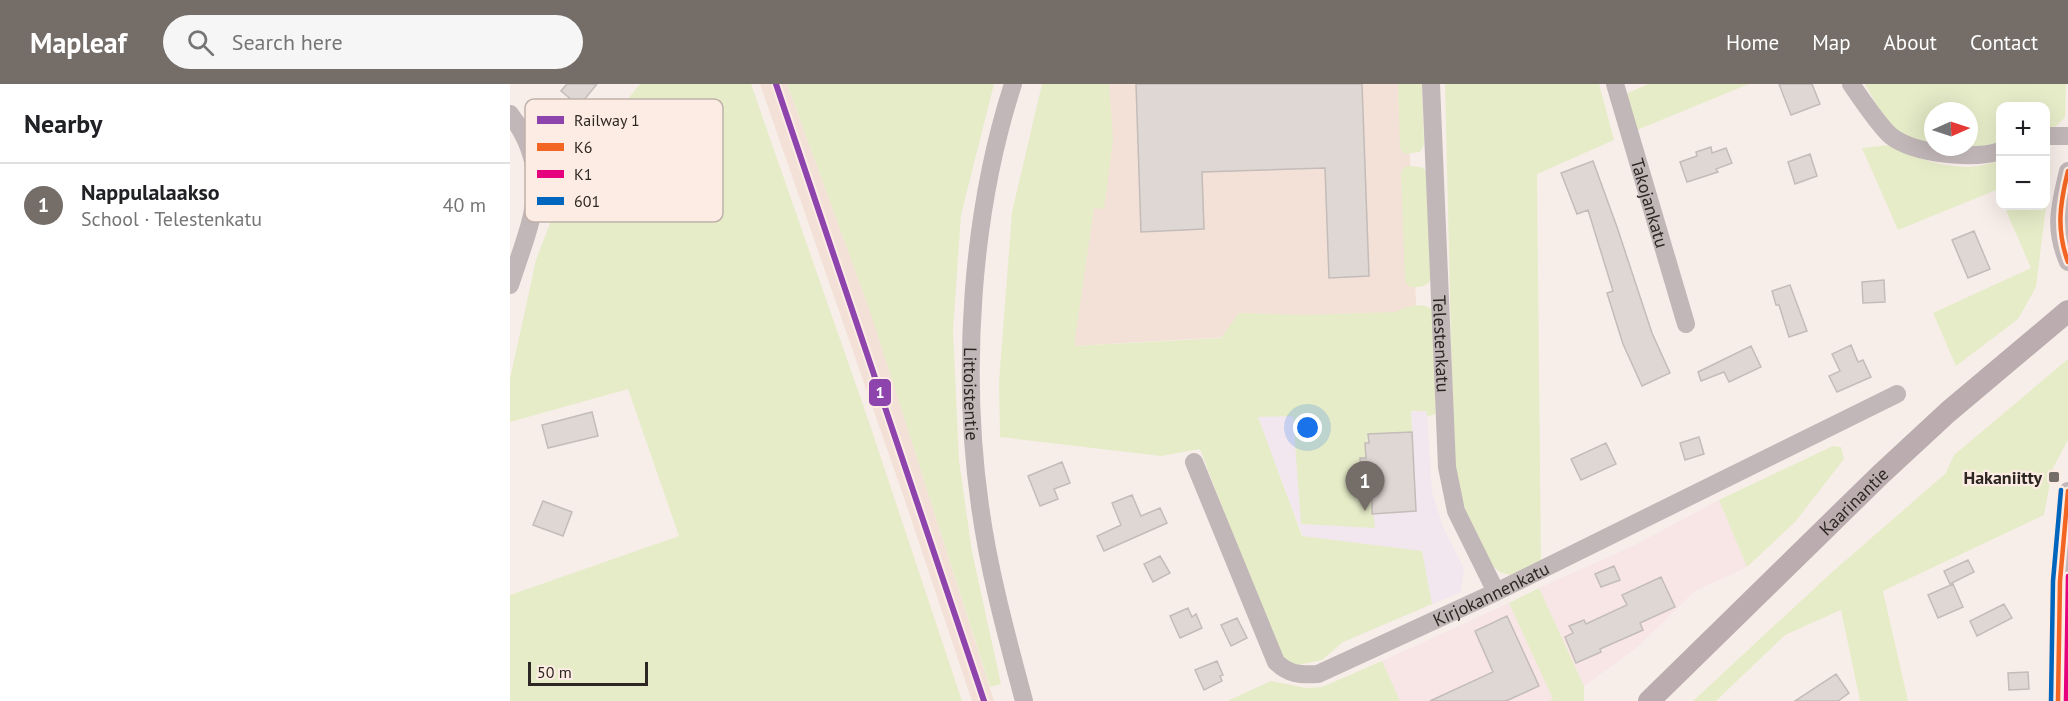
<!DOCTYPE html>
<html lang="en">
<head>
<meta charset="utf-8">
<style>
	body { margin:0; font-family:"PT Sans",sans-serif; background:#f6f6f6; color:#202124 }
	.controls { position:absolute; right:18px; top:18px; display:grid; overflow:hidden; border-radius:12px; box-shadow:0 6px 24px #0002 }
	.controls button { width:54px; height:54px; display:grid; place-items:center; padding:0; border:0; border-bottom:2px solid #e0e0e0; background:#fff; color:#202124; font:30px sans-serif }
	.compass { position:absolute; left:1414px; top:18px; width:54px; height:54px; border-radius:50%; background:#fff; box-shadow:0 6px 24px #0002; rotate:87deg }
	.scale { position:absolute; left:18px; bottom:15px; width:120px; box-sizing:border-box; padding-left:6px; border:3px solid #2d2723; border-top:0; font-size:16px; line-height:21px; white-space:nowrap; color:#2d2723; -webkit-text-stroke:4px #fdece3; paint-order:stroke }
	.you { position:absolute; left:798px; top:344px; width:21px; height:21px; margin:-15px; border:4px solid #fff; border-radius:50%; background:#1a73e8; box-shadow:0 0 0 9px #1a73e833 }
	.badge { display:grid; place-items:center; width:39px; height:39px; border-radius:50%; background:#746d68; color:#fff; font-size:20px; font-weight:700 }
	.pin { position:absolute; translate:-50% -50px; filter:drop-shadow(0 2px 3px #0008) }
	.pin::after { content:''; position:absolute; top:32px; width:21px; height:18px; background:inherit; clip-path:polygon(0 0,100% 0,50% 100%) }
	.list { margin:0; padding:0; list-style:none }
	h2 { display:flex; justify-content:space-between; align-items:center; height:78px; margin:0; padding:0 24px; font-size:26px }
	h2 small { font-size:20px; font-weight:400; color:#757577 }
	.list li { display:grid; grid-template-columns:39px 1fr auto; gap:18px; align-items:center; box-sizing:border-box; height:84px; padding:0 24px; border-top:2px solid #e0e0e0 }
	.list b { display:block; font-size:22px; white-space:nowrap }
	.list p { margin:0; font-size:20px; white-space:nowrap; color:#757577 }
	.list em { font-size:20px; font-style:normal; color:#757577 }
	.icon { flex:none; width:33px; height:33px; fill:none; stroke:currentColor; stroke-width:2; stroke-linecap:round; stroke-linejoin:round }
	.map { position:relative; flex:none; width:1558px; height:617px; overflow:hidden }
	header { display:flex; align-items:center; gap:36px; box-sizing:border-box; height:84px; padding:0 30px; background:#746d68; color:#fff }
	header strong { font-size:28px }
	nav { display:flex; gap:33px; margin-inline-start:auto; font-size:21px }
	.search { width:420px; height:54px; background:#f6f6f6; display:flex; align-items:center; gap:15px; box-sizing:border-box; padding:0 21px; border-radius:33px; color:#757577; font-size:22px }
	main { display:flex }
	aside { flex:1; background:#fff }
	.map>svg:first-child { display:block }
</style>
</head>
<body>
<header>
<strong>Mapleaf</strong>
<div class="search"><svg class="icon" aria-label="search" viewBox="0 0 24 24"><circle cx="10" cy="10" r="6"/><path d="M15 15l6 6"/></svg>Search here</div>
<nav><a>Home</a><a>Map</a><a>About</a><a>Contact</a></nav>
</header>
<main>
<aside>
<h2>Nearby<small></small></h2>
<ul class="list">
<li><span class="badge">1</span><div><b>Nappulalaakso</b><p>School · Telestenkatu</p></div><em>40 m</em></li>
</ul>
</aside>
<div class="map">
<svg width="1558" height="617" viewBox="0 0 1558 617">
	<rect width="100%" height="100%" fill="#f7eee9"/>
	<path fill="#f8e5e6" d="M1209,416l28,67 -52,24 -59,57 -52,38 -45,-98 94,-42z
		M999,519l45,96 -6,2h-148l-18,-40z"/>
	<path fill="#f3e1d8" d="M250,0h27l85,232 122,385h-22l-69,-206z
		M580,0h317l10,242 -344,20 21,-139z"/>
	<path fill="#f2e7ef" d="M917,327l5,81 12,37 20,40 -3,23 -118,50 -86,-226z"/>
	<path fill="#e6ecc8" d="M130,0h111l119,341 92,276h-452v-106l169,-59 -51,-147 -118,33v-43l26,-119 22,-57 29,-54z
		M277,0h207l-33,131 -8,116 6,129 13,92 29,132 -11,3 -119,-373z
		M532,0h67l4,56 -9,69 -10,-1 -20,138 147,-8 18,-25 66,2 91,-3c11,-6 24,-10 36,-3l4,103 -2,3 -7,1 -1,-5h-15l1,21 -44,2 -2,24h-5l10,31 -9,1 1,7h9l3,31 -74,-4 -8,-108 -35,1 44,119 120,15 10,53 -89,38 -21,18 -33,7 -10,-10 -79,-208 -39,7 -161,-19 -1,-55 13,-170z
		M888,0h24l2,61 -4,7 -15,2 -5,-6z
		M935,0h154l15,56 -77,34 4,392 -19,8 -12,1 -10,-3 -10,-8 -22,-42 -14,-57z
		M1138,0h101l-112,46 -11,-36z
		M1355,0h201l-1,33 -10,10 -9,3v-24h-46v39l-31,2v-36h-36v34l-36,-13 -16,-19z
		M1379,61c24,12 51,22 78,22 11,0 23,-4 33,-6v38l-4,-9 -98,40 -36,-82z
		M1536,79l5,4 -15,120 -18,32 -62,47 -23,-53 98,-45 -27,-62h42z
		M898,82l13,1 5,3 5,109c-5,9 -12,8 -21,8l-5,-5 -4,-109 2,-5z
		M1558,275v81l-15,28 -9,47 -161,76 25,110h-48l-19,-91 -56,25 -69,66h-23l137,-127 116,-101 8,-18z
		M1323,362l8,1 3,12 -49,63 -48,45 -28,-67z
		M1029,504l45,98v15h-36l5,-2 -44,-96z
		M872,577l18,40h-173l44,-20 35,7 16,-1z"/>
	<path fill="#dfd7d3" stroke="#c3bcb8" stroke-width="1.5" d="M57,0h30l-18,22 -18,-15z
		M626,0h226l7,192 -40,2 -4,-110 -123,4 2,57 -63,3z
		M1269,0h33l8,20 -29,11z
		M1201,63l1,6 14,-5 6,15 -16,6 2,3 -31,10 -7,-20 17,-6 -1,-4z
		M1300,70l7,22 -22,8 -7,-22z
		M1083,77l24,66 35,106 18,40 -28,13 -19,-42 -16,-51 6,-2 -25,-81 -11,4 -16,-41z
		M1464,147l16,38 -22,9 -16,-38z
		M1374,196l1,22 -22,1 -1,-21z
		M1280,201l17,46 -18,6 -10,-32h-3l-4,-14z
		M1341,261l7,17 5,-2 8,17 -34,15 -8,-16 11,-5 -8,-17z
		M1241,262l10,21 -32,15 -5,-10 -23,9 -3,-9z
		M82,328l6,24 -50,12 -6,-23z
		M902,348l4,79 -44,3v-17l-9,1 -3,-40h6l-1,-15h4l-1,-9z
		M1189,353l5,17 -19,6 -5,-17z
		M1096,359l10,21 -35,16 -10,-21z
		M552,378l8,21 -16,6 4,10 -18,7 -12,-30z
		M622,411l9,21 19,-8 7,15 -63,28 -7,-15 24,-11 -9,-22z
		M33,417l29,11 -9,24 -30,-11z
		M650,472l10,17 -17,9 -9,-18z
		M1458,476l6,12 -24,12 -6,-13z
		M1104,482l6,14 -19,7 -6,-13z
		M1151,493l14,30 -35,16 3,7 -43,19 1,3 -25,11 -11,-26 8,-4 -4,-7 15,-6 2,4 41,-19 -5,-10z
		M1443,500l10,23 -25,11 -10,-23z
		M1494,520l8,14 -35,18 -7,-15z
		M678,524l4,9 4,-3 6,14 -22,10 -10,-22z
		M997,532l32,70 -33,15h-76l63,-29 -18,-41z
		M727,534l10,20 -16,8 -10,-21z
		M707,577l6,14 -3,1 2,5 -18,9 -9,-20z
		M1518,588l1,17 -20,1 -1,-17z
		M1326,590l13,19 -11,8h-43z"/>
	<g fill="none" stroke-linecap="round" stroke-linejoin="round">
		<g stroke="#c1b6b8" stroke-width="18">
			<path id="s1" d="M503,0c-42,130 -52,288 -33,422 9,66 27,131 44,195"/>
			<path id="s2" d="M921,0l16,383 9,44 40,81"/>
			<path id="s3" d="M1105,0l71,240"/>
			<path d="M1341,0c9,13 29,43 40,52 23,18 82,24 109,15"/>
			<path d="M0,30c46,60 20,109 0,171"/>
			<path d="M1536,52h22"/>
			<path d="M1558,87c-8,35 -15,56 0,91"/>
			<path id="s4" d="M684,378l82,200c14,13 24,13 42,12l178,-82 401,-198"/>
			<path d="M1548,617l2,-120 8,-90"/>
		</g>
		<path stroke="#bbadaf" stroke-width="22" id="s5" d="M1139,617l231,-226 68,-63 120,-101"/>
		<g stroke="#fdece3" stroke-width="9">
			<path id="bus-1" d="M1558,87c-8,32 -12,59 0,91
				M1548,617l2,-120 8,-90"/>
		</g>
		<g stroke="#fdece3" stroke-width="9">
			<path id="bus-2" d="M1556,617l2,-125"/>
		</g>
		<g stroke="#fdece3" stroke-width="9">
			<path id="bus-3" d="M1541,617l2,-120 8,-91"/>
		</g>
		<use href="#bus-1" stroke="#f26522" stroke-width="4.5"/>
		<use href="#bus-2" stroke="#e5007d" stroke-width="4.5"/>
		<use href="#bus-3" stroke="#0065bd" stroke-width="4.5"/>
		<g stroke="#fdece3" stroke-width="10">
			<path id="rail-1" d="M266,0l208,617"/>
		</g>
		<use href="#rail-1" stroke="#8e44ad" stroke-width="6"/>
	</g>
	<rect fill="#746d68" stroke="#fdece3" stroke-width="2" x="1538" y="387" width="12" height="12" rx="3"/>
	<g text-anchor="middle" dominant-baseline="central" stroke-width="4.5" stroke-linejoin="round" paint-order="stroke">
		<g font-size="18" fill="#2d2723" stroke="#fdece3">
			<text stroke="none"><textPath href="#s3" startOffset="124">Takojankatu</textPath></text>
			<text stroke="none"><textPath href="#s2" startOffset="260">Telestenkatu</textPath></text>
			<text stroke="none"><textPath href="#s1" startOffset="314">Littoistentie</textPath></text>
			<text stroke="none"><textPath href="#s5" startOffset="286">Kaarinantie</textPath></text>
			<text stroke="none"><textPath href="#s4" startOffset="452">Kirjokannenkatu</textPath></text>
		</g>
		<g font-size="18" font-weight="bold" fill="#2d2723" stroke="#fdece3" text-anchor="end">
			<text x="1532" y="393">Hakaniitty</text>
		</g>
	</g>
	<rect x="15" y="15" width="198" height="123" rx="9" fill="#fdece3" stroke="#bfb1a9" stroke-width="1.5"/>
	<rect x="27" y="32" width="27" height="8" fill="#8e44ad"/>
	<rect x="27" y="59" width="27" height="8" fill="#f26522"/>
	<rect x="27" y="86" width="27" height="8" fill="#e5007d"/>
	<rect x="27" y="113" width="27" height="8" fill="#0065bd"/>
	<g font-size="16" fill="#2d2723">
		<text x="64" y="42">Railway 1</text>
		<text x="64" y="69">K6</text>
		<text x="64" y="96">K1</text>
		<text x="64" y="123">601</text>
	</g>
	<rect stroke="#fdece3" stroke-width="2" x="358" y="294" width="24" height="29" rx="6" fill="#8e44ad"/>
	<g font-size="16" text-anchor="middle" font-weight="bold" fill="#fff">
		<text x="370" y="314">1</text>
	</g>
</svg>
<div class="controls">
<button>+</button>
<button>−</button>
</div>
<svg class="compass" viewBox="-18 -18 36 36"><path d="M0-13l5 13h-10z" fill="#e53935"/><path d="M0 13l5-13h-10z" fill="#757577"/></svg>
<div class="scale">50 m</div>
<div class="you"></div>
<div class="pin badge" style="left:855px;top:427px">1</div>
</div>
</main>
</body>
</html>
